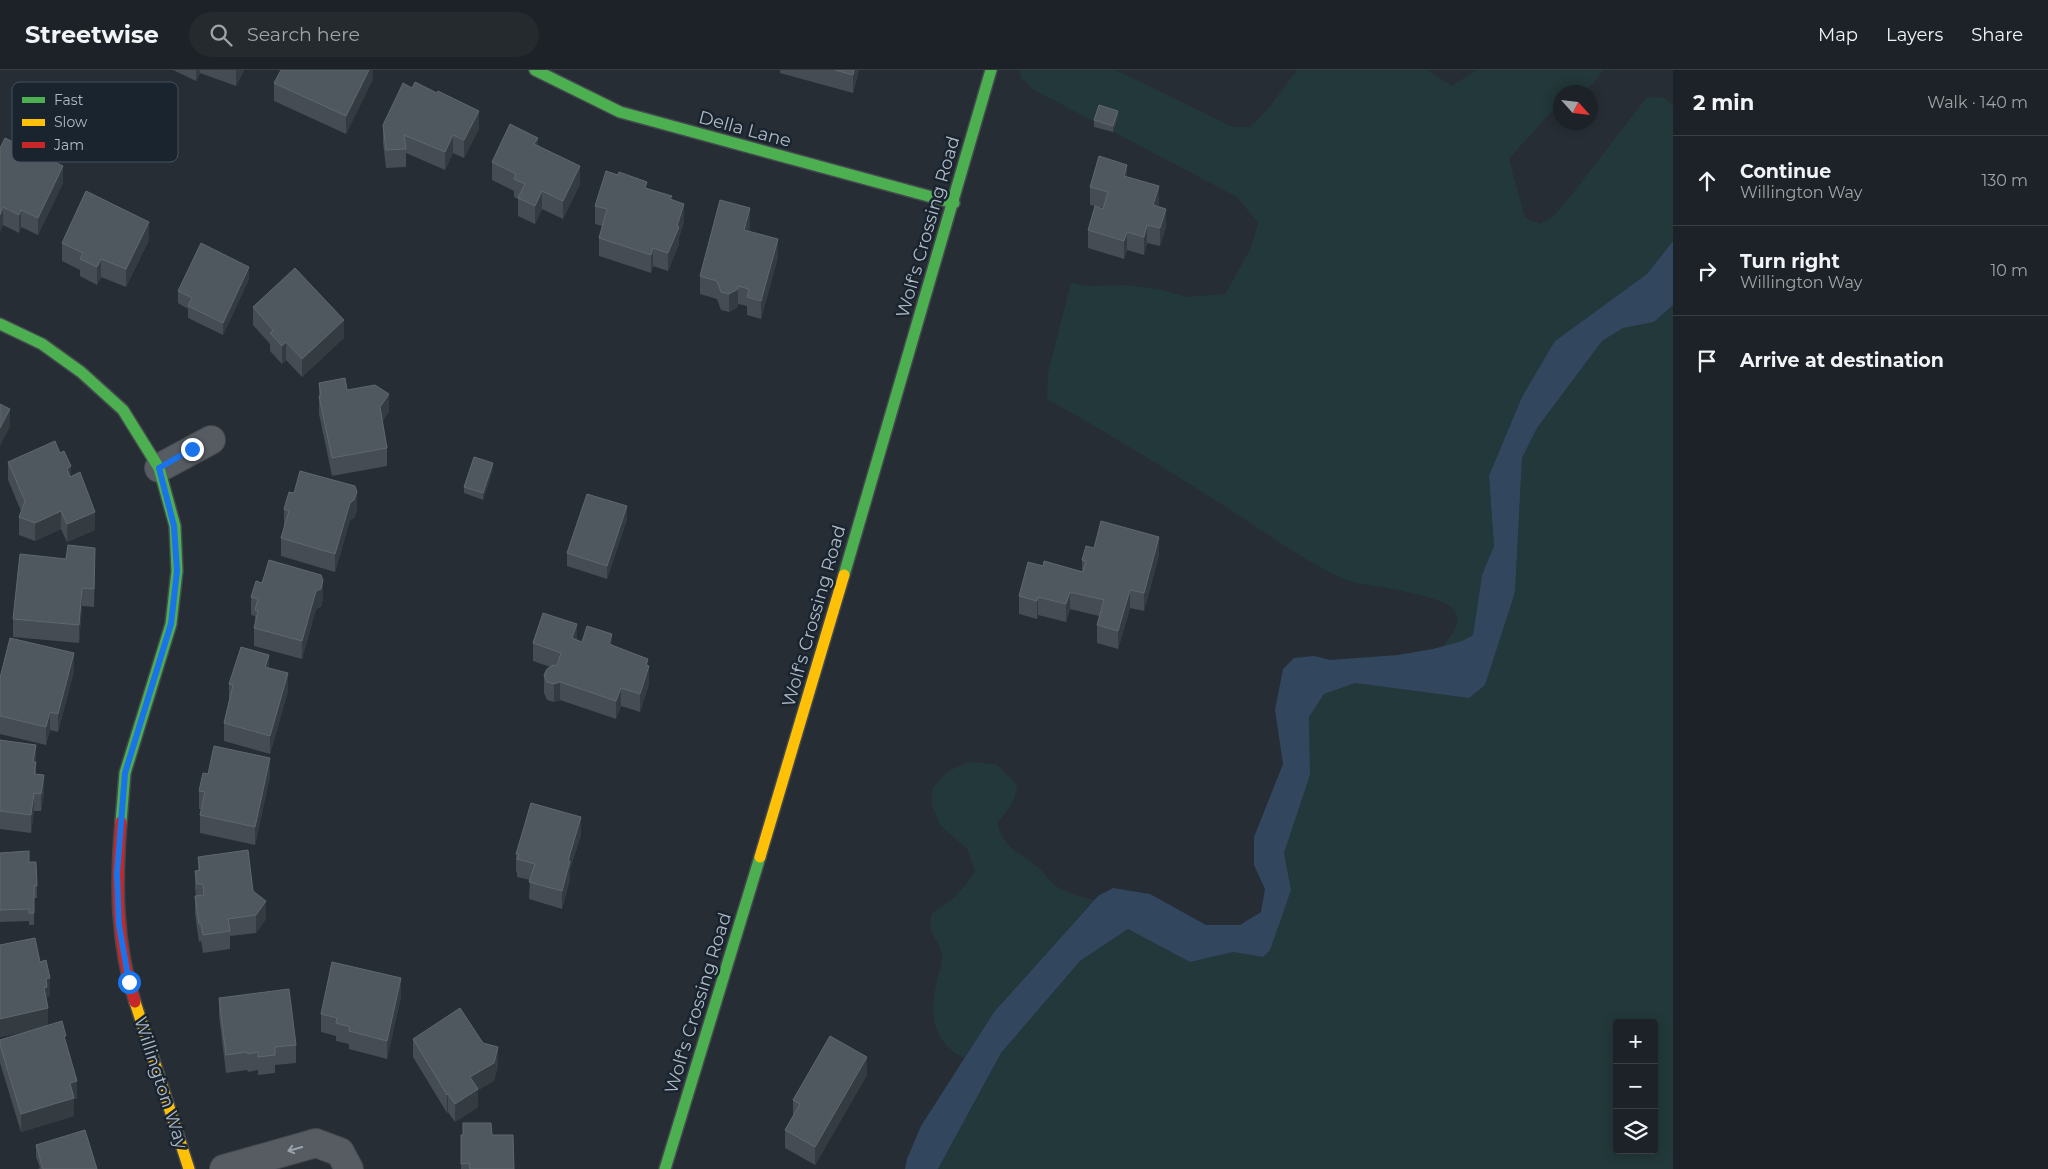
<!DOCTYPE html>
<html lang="en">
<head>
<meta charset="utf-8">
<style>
	body { margin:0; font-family:Montserrat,sans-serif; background:#252a2f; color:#f1f3f6 }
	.controls { position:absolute; right:15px; bottom:15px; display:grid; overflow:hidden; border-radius:5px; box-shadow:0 2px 12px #0003 }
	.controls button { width:45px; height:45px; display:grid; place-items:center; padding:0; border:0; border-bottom:1px solid #3a3f44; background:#1c2227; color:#f1f3f6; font:25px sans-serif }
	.compass { position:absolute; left:1553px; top:15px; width:45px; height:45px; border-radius:50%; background:#1c2227; box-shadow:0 2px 12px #0003; rotate:117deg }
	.stop { position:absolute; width:15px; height:15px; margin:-11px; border:4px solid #1a73e8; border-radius:50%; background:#fff }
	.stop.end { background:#1a73e8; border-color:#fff; box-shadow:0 1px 5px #0008 }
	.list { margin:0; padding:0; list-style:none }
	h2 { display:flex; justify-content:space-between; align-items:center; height:65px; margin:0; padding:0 20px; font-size:21px }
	h2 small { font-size:16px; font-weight:400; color:#a0a4a7 }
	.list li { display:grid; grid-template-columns:32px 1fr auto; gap:15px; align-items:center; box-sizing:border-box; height:90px; padding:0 20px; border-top:1px solid #3a3f44 }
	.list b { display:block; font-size:19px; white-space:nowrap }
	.list p { margin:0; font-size:16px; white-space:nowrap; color:#a0a4a7 }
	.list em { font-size:16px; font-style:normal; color:#a0a4a7 }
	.icon { flex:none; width:28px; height:28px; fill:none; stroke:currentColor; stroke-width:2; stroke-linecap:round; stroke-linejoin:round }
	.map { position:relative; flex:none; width:1673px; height:1099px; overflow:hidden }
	header { display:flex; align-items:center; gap:30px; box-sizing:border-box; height:70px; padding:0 25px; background:#1c2227; border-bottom:1px solid #3a3f44 }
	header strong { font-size:24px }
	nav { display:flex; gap:28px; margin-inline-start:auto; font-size:18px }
	.search { width:350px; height:45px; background:#252a2f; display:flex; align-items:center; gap:12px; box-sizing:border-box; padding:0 18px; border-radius:28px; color:#a0a4a7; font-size:19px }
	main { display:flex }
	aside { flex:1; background:#1c2227 }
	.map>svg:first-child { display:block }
</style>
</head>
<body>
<header>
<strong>Streetwise</strong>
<div class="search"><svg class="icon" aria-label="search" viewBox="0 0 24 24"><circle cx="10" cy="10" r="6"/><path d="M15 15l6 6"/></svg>Search here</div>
<nav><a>Map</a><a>Layers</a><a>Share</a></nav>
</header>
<main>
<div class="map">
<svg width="1673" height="1099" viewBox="0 0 1673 1099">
	<rect width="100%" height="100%" fill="#262d34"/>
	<path fill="#23383a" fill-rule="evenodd" d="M1020,0h96l117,57h17l17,-17 30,-40h130l25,16 24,-16h127c-14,21 -18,22 -43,22v13l-7,5 -44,49 16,59 16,6 14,-9 11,-13 81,-105 17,1 9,7v136l-26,33 -92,67 -66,135 5,70 -12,29 -9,60 -11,6 -19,5c6,-8 16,-19 14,-30 -3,-24 -95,-28 -115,-38 -42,-19 -72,-43 -110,-67 -61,-39 -122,-77 -185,-112l1,-27 23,-89 15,3 41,-1 36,5 23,7 39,-3 26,-46 7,-25 -21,-26 -203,-107 -13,-12z
		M1673,235v864h-735l63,-116 79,-92 48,-32 62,33 43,-10 30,5 28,-67 -7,-37 26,-78 -1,-58 15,-23 31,-11 113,15 47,-105 7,-135 15,-30 65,-87 21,-13 31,-6zM1617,953h37v127h-37z
		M969,692l27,2 21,20c-1,17 -9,27 -20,39 8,26 18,27 38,42 7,4 11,12 16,17 12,11 28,14 43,18l-100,112 -30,46c-34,-17 -34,-46 -27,-79 2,-7 6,-17 5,-23 -3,-20 -16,-20 -10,-43 19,-10 32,-24 43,-42l-8,-22 -27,-24 -9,-21 1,-15 16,-18z"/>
	<path fill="#32475e" d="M1673,171v64l-19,17 -31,6 -21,13 -65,87 -15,30 -7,134 -30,93 -16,13 -114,-15 -31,11 -15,23 1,58 -26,78 7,37 -21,60 -7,7 -30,-5 -43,10 -62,-33 -48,32 -79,92 -63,116h-33l2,-10 14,-33 73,-114 104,-116 15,-8 37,6 56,31h34l21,-13 4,-23 -11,-24v-28l29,-73 -8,-54 8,-41 11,-11 20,-2 16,4 68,-5 35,-6 29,-8 11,-6 9,-60 12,-29 -5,-70 33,-79 33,-56 92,-67z"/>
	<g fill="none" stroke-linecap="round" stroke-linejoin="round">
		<g stroke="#44494f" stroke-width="30">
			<path id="street" d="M159,398l52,-28
				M224,1099l92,-26 24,9 9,17"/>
		</g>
		<g stroke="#44494f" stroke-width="14">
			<path id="fast" d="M535,0l85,42 334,91
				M0,254l42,20 39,28 42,38 36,58 16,58 2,45 -6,53 -46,149 -4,49
				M844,505l147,-505
				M665,1099l95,-312"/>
		</g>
		<g stroke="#44494f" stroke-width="14">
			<path id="slow" d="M760,787l84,-282
				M135,932l54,167"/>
		</g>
		<g stroke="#44494f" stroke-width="14">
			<path id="jam" d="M121,752c-5,61 -5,121 14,180"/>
		</g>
		<use href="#street" stroke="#565c62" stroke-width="28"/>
		<use href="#fast" stroke="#4caf50" stroke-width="11"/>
		<use href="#slow" stroke="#ffc107" stroke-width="11"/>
		<use href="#jam" stroke="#c62828" stroke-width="11"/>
	</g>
	<path fill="#454c53" d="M173,0h71l-8,16 -36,-13 -4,8z
		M373,0v9l-27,55 -72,-33v-18z
		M780,0h79l-6,23 -73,-20z
		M1118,47l-5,15 -19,-5v-7z
		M383,55l96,4 -15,29 -11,-5 -8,17 -39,-17v14l-20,1 -3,-25z
		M538,75l42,39 -17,35 -21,-10 -7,15 -17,-8v-17l-4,-2v-6l-22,-11v-18z
		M0,78l63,35 -25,52 -17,-8 -2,6 -16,-8 -3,7z
		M1127,107l32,27 -1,2 8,21 -6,19 -13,-3 -3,12 -17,-5 -3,9 -36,-11v-18l15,-22 -13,-3v-18z
		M647,118l25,11 12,23 -5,15v7l-11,27 -15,-5 -2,7 -52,-17v-18l3,-12 -7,-2v-18z
		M750,156l-1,5 29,26 -17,62 -14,-4v-9l-9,-2v3l-9,5 -8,-2 -4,-11 -17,-5v-18z
		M149,170l-23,47 -25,-10 -4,8 -17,-9v-6l-18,-9v-18z
		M249,209l-26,56 -35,-17v-9l-10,-6v-12z
		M253,237l91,31 -42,39 -16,-17 -4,4 -12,-13v-7l-17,-19z
		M319,313l28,7 42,22 -7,9 5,27v18l-55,10 -13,-62z
		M60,383l11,23 24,54 -28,12 -6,-13 -26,12 -16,-6v-18l2,-6 -13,-31v-18z
		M493,399l-10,31 -19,-7v-6z
		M284,439l73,1 -3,8 -4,2 -15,52 -54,-16v-18l3,-11z
		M627,449l-20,60 -40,-13v-13z
		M1094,478l65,7 -15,56 -14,-3 -12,41 -21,-6v-18l2,-9 -29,-7 -4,13 -28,-7 -1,4 -18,-5v-18l24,-30 39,5v-11z
		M66,489l29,7 -1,41 -12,-1 -3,37 -66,-6v-18z
		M262,513l61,15 -2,9 -5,2 -14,50 -48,-13v-18l1,-5v-7l-4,-1v-18z
		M577,570l5,2 30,3 36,21 1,18 -9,28 -19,-6 -5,13 -56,-19 -6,2 -7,-2 -3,-7v-18l6,-8 -17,-6v-18z
		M74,601l-16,61 -8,-2 -4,15 -46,-11v-56z
		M229,614l59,7 -18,63 -46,-13v-18l5,-21z
		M0,670l36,5v29l8,19 -3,18h-7l-3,22 -31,-4z
		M208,704l62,2 -15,69 -55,-12v-18l1,-6h-2v-18z
		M581,765l-11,34v10l-8,30 -33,-10 1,-19 -13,-3v-5h-1v-18z
		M0,783l29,9h7l1,36h-3v27h-5v-4l-29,1z
		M198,787l55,34 13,28 -10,14 -26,3v13l-27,4 -2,-12 -2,1 -4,-28v-18h1l-1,-7v-18l3,-1z
		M0,875l40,17 10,34 -3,1 1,28 18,19 11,55h-3v17l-53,16 -21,-69v-23l36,-11 -36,8z
		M401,926l-14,63 -38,-10v-5l-13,-3v-5l-15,-4v-18z
		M219,928l77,47v18l-21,2v8l-17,2v-5l-10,2 -1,-2 -21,3 -7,-57z
		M413,969l70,4 15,22 -4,16 -16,9v17l-23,15 -7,-10 -1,1 -34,-56z
		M867,1005l-52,90 -30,-17v-18l8,-14v-16z
		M461,1065h31l22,34h-53z
		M36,1075l61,24h-59l2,-1 -4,-11z"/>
	<path fill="#343b41" d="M196,0h4v3l-4,8z
		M236,0h8l-8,16z
		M369,0h4v9l-27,55v-18z
		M854,0h5l-6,23v-18z
		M479,41v18l-15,29v-18z
		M1118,41v6l-5,15v-6z
		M453,65v18l-8,17v-18z
		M538,68v18l-4,-12z
		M1127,95v18l-3,-7z
		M63,96v17l-25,52v-17z
		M580,96v18l-17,35v-18z
		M1159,116v18l-6,19v-18z
		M542,121v18l-7,15v-18z
		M684,134v18l-5,15v7l-11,27v-18z
		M3,137v18l-3,7v-17z
		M750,138v18l-6,22v-18z
		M1166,139v18l-6,19v-18z
		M21,140v17l-2,6v-18z
		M149,152v18l-23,47v-18z
		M1147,155v18l-3,12v-18z
		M1127,162v18l-3,9v-18z
		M778,169v18l-17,62v-18z
		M653,178v18l-2,7v-18z
		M101,189v18l-4,8v-18z
		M249,197v12l-26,56v-12z
		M738,216v21l-9,5v-18z
		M344,250v18l-42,39v-18z
		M286,272v18l-4,4v-18z
		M389,324v18l-9,13v-18z
		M10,339v18l-10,19v-18z
		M493,393v6l-10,31v-7z
		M71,396v18l-4,-15z
		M357,422v18l-3,8 -4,2 -15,52v-18l15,-51z
		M627,436v13l-20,60v-13z
		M61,441v18l-26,12v-18z
		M95,442v18l-28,12v-18z
		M1159,467v18l-15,56v-18z
		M95,478v18l-1,41v-18z
		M323,510v18l-2,9 -5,2 -14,50v-18l14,-50z
		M82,518v18l-3,37v-18z
		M1130,520v18l-12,41v-18z
		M1070,522v17l-4,13v-18z
		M1038,527v18l-1,4v-18z
		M577,554v18l-5,-4z
		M612,564v18l-3,-8z
		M74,583v18l-16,61v-18z
		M269,585v18l-4,-6z
		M648,589v10l1,-3v18l-9,28v-18z
		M288,603v18l-18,63v-18z
		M560,612v18l-6,2v-18z
		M621,618v18l-5,13v-18z
		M50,642v18l-4,15v-18z
		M36,675v18l-3,-1z
		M270,688v18l-15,69v-18z
		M44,705v18l-3,18v-17z
		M34,723v18l-3,22v-18z
		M581,747v18l-11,34v10l-8,30v-18l6,-30z
		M266,831v18l-10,14v-18z
		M50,908v18l-3,1v8l-3,-17 2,-9z
		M401,908v18l-14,63v-18z
		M48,938v18l-48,11v-18z
		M498,977v18l-4,16 -16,9v17l-23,15v-18l15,-27z
		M867,987v18l-52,90v-18z
		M77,1011v18h-3v17l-53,16v-18l49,-31z
		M448,1024v18l-1,1v-18z"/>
	<path fill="#50585f" stroke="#5f676f" d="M281,0h88l-23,46 -72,-33z
		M835,0h19l-1,5z
		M415,12l22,11 1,-2 41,20 -15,29 -11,-5 -8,17 -41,-17 2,14 -20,1 -3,-25 20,-42 9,5z
		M1099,35l19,6 -5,15 -19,-6z
		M510,54l28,14 -4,6 46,22 -17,35 -21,-10 -7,15 -17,-8 7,-14 -11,-5 2,-5 -24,-12z
		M5,68l58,28 -25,52 -17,-8 -2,5 -16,-8 -3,8v-67z
		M1099,86l28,9 -3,11 35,10 -6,19 13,4 -6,19 -13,-3 -3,12 -17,-5 -3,9 -36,-11 7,-24 8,3 5,-17 -18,-5z
		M606,101l12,4 1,-3 28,10 -2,6 27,8 -2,3 14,5 -7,22 2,1 -11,26 -15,-5 -2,7 -52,-17 8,-29 -12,-3z
		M86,121l63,31 -23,47 -25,-10 -4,8 -17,-8 3,-6 -21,-10z
		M720,130l30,8 -6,22 34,9 -17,62 -14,-4 2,-8 -11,-3v3l-9,5 -8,-2 -4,-11 -17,-5z
		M201,173l48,24 -26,56 -35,-17 4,-8 -14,-7z
		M295,198l49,52 -42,39 -16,-17 -4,4 -12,-13 3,-3 -20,-23z
		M345,308l2,12 28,-5 14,9 -9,13 7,41 -55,10 -13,-62h2l-2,-13z
		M0,334l10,5 -10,19z
		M55,371l5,12 4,-2 7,15 -4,3 3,8 10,-5 15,40 -28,12 -6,-13 -26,12 -16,-6 6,-16 -17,-39z
		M474,387l19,6 -10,30 -19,-6z
		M300,401l55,15 2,6 -3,8 -4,3 -15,51 -54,-16 8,-27 -5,-2 5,-17 5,1z
		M587,424l40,12 -20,60 -40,-13z
		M1101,451l58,16 -15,56 -14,-3 -12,41 -21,-6 7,-25 -34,-8 -4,12 -28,-7 -1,4 -18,-5 9,-34 15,4 1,-5 39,11 3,-11 -4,-1 4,-14 8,2z
		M68,475l27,3 -1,41 -12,-1 -3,37 -66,-6 7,-65 46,5z
		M269,490l52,15 2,5 -2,9 -5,2 -14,50 -48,-13 4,-17 -3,-1 3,-11 -7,-2 5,-16 6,2z
		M543,543l34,11 -5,14 10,4 5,-16 25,8 -3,10 39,15 -2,6 3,1 -9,28 -19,-6 -5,13 -56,-19 -6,2 -7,-2 -3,-7 3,-6 6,-4 4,1 4,-13 -28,-10z
		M10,568l64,15 -16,61 -8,-2 -4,15 -46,-11v-38z
		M241,577l28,8 -4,12 23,6 -18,63 -46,-13 9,-38 -4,-1z
		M0,670l36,5 -3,17h3l-2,12 10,1 -3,19 -7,-1 -3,22 -31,-4z
		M214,676l56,12 -15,69 -55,-12 5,-23 -6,-1 4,-18 5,1z
		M531,733l50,14 -13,44h2l-8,30 -33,-9 6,-18 -18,-5 2,-5h-3z
		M248,780l5,41 13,10 -10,14 -28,4 2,12 -27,4 -2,-11h-2l-4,-28 9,-1 -1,-11h-6l-2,-13 5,-1 -2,-13z
		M29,781v11h7l1,24h-3v27h-5v-4l-29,1v-57z
		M35,868l5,24 6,-2 4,18 -4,1 1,8 -3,1 4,20 -48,11v-74z
		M332,892l69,16 -14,63 -38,-10 1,-4 -14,-4 1,-5 -16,-4z
		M289,919l7,56 -21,2v8l-17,2v-5l-10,2 -1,-2 -21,3 -7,-57z
		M460,938l23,35 15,4 -4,16 -24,14 8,12 -23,15 -7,-10 -1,1 -34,-56z
		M62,951l4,15h-2l13,45 -7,2 4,15 -53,16 -21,-69v-5z
		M830,966l37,21 -52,90 -30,-17 15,-26 -7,-4z
		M463,1053h28l1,12h21l1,34h-44l-1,-6 -8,1v-29h2z
		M85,1060l12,39h-54l-7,-24z"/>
	<defs><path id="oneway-shaft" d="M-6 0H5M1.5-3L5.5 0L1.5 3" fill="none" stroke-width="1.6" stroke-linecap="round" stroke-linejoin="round" transform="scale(1.25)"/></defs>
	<use stroke="#99a2ad" href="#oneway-shaft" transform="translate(295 1079) rotate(164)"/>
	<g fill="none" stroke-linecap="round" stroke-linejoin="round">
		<path stroke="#1a73e8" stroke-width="6" d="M129,912l-10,-57 -2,-51 8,-101 46,-149 6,-53 -3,-45 -15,-58 33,-19"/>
	</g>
	<g text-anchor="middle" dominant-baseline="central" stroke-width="5" stroke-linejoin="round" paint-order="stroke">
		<g font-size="18" fill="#afbac6" stroke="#1a242f">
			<text transform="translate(745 59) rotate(15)">Della Lane</text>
			<text transform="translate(928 157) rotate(-74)">Wolf's Crossing Road</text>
			<text transform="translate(814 546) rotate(-74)">Wolf's Crossing Road</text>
			<text transform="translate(698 933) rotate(-73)">Wolf's Crossing Road</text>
			<text transform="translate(161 1013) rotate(72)">Willington Way</text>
		</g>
	</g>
	<rect x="12" y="12" width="166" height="80" rx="8" fill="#1a242f" stroke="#47515c" stroke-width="1"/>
	<rect x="22" y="27" width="23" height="6" fill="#4caf50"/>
	<rect x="22" y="49" width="23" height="7" fill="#ffc107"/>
	<rect x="22" y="72" width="23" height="6" fill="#c62828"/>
	<g font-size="14" fill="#afbac6">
		<text x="54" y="35">Fast</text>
		<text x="54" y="57">Slow</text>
		<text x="54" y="80">Jam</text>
	</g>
</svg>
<div class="controls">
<button>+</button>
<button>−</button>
<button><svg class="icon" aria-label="layers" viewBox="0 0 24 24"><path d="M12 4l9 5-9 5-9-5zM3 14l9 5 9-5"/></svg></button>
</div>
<svg class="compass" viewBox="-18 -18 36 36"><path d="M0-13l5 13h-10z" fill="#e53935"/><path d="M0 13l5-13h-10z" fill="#a0a4a7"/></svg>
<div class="stop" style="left:129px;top:912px"></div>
<div class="stop end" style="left:192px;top:379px"></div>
</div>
<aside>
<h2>2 min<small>Walk · 140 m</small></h2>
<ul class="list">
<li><svg class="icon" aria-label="ahead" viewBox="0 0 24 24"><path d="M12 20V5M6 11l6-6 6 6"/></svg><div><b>Continue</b><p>Willington Way</p></div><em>130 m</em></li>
<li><svg class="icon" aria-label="right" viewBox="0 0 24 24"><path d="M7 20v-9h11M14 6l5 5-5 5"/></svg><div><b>Turn right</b><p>Willington Way</p></div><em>10 m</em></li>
<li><svg class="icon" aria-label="arrive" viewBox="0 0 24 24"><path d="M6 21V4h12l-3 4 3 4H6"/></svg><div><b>Arrive at destination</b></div></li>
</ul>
</aside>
</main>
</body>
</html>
